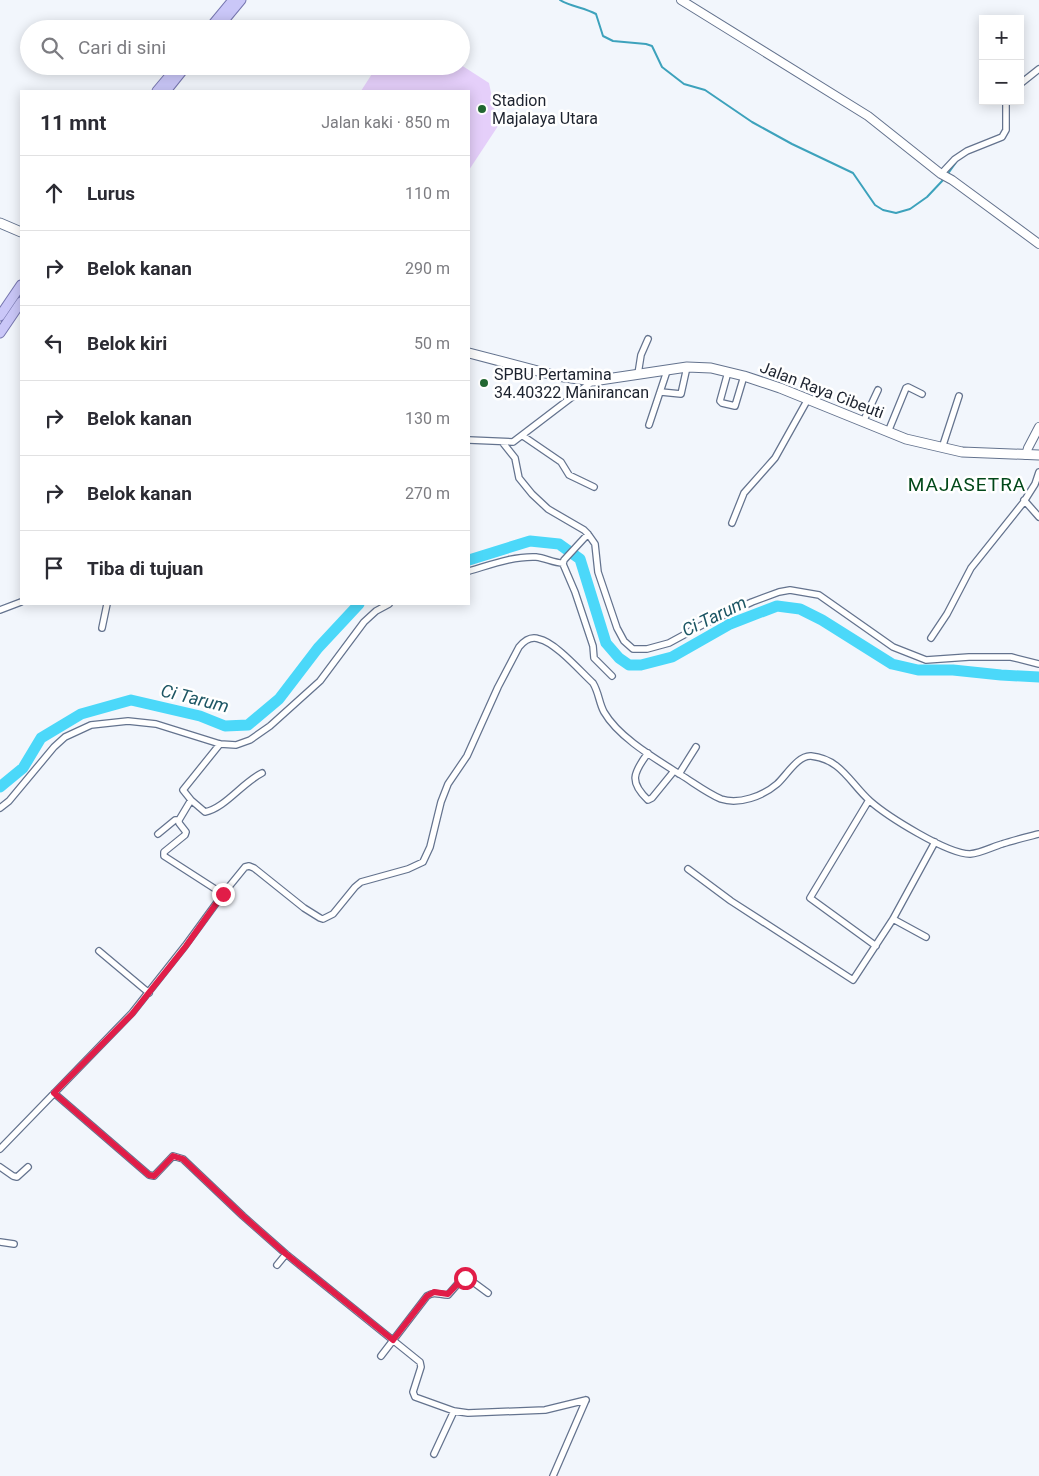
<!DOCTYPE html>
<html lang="id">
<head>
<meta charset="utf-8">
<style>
	body { margin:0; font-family:Roboto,sans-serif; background:#f2f2f3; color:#2b2b33 }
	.controls { position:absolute; right:15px; top:15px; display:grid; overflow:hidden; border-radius:0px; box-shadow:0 2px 12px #0003 }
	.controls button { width:45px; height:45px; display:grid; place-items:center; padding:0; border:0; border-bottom:1px solid #e1e1e2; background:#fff; color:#2b2b33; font:25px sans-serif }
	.stop { position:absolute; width:15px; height:15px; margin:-11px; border:4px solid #e11d48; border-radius:50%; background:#fff }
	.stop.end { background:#e11d48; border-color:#fff; box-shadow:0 1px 5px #0008 }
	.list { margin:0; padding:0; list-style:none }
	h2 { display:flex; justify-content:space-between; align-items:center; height:65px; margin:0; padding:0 20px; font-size:21px }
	h2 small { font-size:16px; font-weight:400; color:#7c7c81 }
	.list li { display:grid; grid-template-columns:32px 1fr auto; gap:15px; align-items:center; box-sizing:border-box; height:75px; padding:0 20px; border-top:1px solid #e1e1e2 }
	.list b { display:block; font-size:19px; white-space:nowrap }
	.list em { font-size:16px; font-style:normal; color:#7c7c81 }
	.icon { flex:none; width:28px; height:28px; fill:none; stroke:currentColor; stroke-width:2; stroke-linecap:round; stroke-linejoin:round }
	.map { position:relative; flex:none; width:1039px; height:1476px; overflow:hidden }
	.search { position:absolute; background:#fff; box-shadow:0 2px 12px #0003; left:20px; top:20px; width:450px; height:55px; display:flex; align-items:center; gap:12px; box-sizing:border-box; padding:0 18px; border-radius:28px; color:#7c7c81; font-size:19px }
	.panel { position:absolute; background:#fff; box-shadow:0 2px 12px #0003; left:20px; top:90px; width:450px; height:515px; border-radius:0px }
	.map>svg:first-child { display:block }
</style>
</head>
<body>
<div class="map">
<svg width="1039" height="1476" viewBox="0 0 1039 1476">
	<rect width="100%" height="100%" fill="#f2f6fc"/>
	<path fill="#e5cffa" d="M461,65l28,18 9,43 -29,44v-79h-108l16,-25h84z"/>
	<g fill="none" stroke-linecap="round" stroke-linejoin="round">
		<path stroke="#3da2bc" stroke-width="2" d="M560,0c9,6 25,8 36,14l7,22 10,5 33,3 6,2 10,21 22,17 21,6 47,32 40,22 61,29 22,32 8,5 13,3 14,-4 17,-12 17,-18
			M947,175l10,-14"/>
		<path stroke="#4bd8f9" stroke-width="11" d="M469,560l61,-19 29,3 21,15 26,84 13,15 10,7h12l31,-8 58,-33 47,-18 23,3 22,11 70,44 26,6h35l48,5 38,2
			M0,787l23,-19 18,-30 40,-24 50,-14 69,16 25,10 23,-1 31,-26 39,-51 41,-44"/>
		<g stroke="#64738e" stroke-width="8">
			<path id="minor" d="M1020,84l19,-15
				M941,174l14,-15 12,-8 35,-14 4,-7v-29
				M728,372l-8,29 2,2 13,3 9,-30
				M638,374l3,-19 7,-16
				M661,392l20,2 6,-27
				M863,422l15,-32
				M649,425l18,-54
				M888,432l18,-44 2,-1 14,7
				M523,436l38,26 8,13 25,12
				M469,440l44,2 80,-61
				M503,443l12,15 4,20 13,16 16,15 36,21 4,4
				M942,448l17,-52
				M1024,500l15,17
				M732,523l12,-30 31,-35 33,-59
				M469,571c21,-6 44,-15 67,-14 10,1 17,6 27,6
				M0,610l21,-8
				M102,628l5,-24
				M931,638l16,-24 24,-46 52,-65 12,-19 4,-12
				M612,676l-18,-18 -1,-12 -18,-54 -12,-28 1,-4 24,-26 7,10 3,28 19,56 7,13 9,8h14l22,-6 35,-19 48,-22 27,-10 11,-2 29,5 74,52 33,13 43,-3h42l28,7
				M648,753c-15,20 -19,29 0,47l4,-2 22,-27
				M679,774l17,-27
				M191,800l-8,-10 37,-46
				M869,800l-59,98 66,48
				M0,808l9,-7 45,-54 11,-10 26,-12 37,-4 28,3 64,20 16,1 14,-5 20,-14 50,-45 44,-59 12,-11 13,-7
				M158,834l17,-14h4
				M688,869l43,32 122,79 40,-61 42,-77
				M223,894l-59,-38v-4l21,-17 1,-3 -7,-9v-3l12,-20 14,12c20,-4 37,-29 57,-39
				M893,919l33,18
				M99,951l50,42
				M54,1093l95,82 5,1 19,-20 10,3 60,57 43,38 134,108 1,5 -8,25 2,5 39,14 14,2 77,-3 41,-10
				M0,1149l132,-136 53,-67 38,-52 22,-27 4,-1 5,2 50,40 16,10 3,1 10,-5 22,-27 6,-5 47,-13 15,-7 7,-15 11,-45 7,-18 19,-28 31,-69 21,-40c5,-6 12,-11 20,-8 16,3 42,33 54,44 6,10 6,20 11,29 15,26 52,47 77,63 13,8 26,18 40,24 18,6 42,-3 56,-15 9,-8 21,-29 34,-28 30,3 39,27 59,45 17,15 77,53 100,53 11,-1 22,-7 32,-10 12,-4 25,-7 37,-10
				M0,1167l13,9 4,1 11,-10
				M0,1242l14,2
				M277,1265l9,-11
				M381,1356l46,-60c8,-5 12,-1 21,-1l14,-16h7l19,14
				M434,1454l20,-43
				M553,1476l33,-76"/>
		</g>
		<g stroke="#64738e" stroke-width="10">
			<path id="tertiary" d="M681,0l187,116 73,58 11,6 87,64
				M1026,455l2,-7 11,-21"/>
		</g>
		<g stroke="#64738e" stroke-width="11">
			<path id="secondary" d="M0,223l21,9
				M469,353l88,23 36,5 94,-14 24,1 33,8 36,12 126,51 56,13 77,3"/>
		</g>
		<g stroke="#7676af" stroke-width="11">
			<path id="primary" d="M209,29l24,-29
				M217,29l24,-29
				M157,91l21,-25
				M166,91l20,-25
				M0,316l21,-31
				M0,333l21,-31"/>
		</g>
		<use href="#minor" stroke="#fff" stroke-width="5.5"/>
		<use href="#tertiary" stroke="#fff" stroke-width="8"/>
		<use href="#secondary" stroke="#fff" stroke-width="9"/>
		<use href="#primary" stroke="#cac7f8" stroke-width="9"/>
	</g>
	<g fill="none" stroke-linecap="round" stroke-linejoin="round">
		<path stroke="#e11d48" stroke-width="6" d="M223,894l-37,52 -54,68 -78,79 95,82 5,1 19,-20 10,3 60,57 43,38 107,86 34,-44 7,-4 14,2 14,-15 3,-1"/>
	</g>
	<g fill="#226732" stroke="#fff" stroke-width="2">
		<circle cx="482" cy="109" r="5"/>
		<circle cx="484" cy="383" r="5"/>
	</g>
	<g text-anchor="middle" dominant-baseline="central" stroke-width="5" stroke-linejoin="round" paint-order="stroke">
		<g font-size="16" fill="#1d232f" stroke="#fff" text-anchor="start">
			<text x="492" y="100">Stadion<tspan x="492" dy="18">Majalaya Utara</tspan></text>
			<text x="494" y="374">SPBU Pertamina<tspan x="494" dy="18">34.40322 Manirancan</tspan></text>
		</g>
		<g font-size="16" fill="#1d232f" stroke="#fff">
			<text transform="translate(822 390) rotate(21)">Jalan Raya Cibeuti</text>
		</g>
		<g font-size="18" font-style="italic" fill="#1d5664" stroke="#fff">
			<text transform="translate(714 616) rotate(-26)">Ci Tarum</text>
			<text transform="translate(195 698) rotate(14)">Ci Tarum</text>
		</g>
		<g font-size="19" letter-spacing="1" fill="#02481a" stroke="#fff">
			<text x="967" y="484">MAJASETRA</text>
		</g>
	</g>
</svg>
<div class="controls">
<button>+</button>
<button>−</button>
</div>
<div class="stop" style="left:465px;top:1278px"></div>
<div class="stop end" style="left:223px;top:894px"></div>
<div class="search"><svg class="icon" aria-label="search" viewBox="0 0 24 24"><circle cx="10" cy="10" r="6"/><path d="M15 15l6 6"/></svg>Cari di sini</div>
<section class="panel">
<h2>11 mnt<small>Jalan kaki · 850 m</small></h2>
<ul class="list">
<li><svg class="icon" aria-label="ahead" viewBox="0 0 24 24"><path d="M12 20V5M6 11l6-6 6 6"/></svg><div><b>Lurus</b></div><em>110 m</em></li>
<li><svg class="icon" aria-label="right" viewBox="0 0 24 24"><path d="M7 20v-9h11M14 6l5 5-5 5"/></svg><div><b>Belok kanan</b></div><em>290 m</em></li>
<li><svg class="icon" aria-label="left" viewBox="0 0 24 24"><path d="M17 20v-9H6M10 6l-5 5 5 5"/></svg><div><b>Belok kiri</b></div><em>50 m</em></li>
<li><svg class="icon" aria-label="right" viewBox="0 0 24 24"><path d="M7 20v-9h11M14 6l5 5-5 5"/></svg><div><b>Belok kanan</b></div><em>130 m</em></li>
<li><svg class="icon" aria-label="right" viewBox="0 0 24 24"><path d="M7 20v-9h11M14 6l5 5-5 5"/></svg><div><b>Belok kanan</b></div><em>270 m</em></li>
<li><svg class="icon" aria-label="arrive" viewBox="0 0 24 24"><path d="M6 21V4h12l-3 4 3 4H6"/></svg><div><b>Tiba di tujuan</b></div></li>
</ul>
</section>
</div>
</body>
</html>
